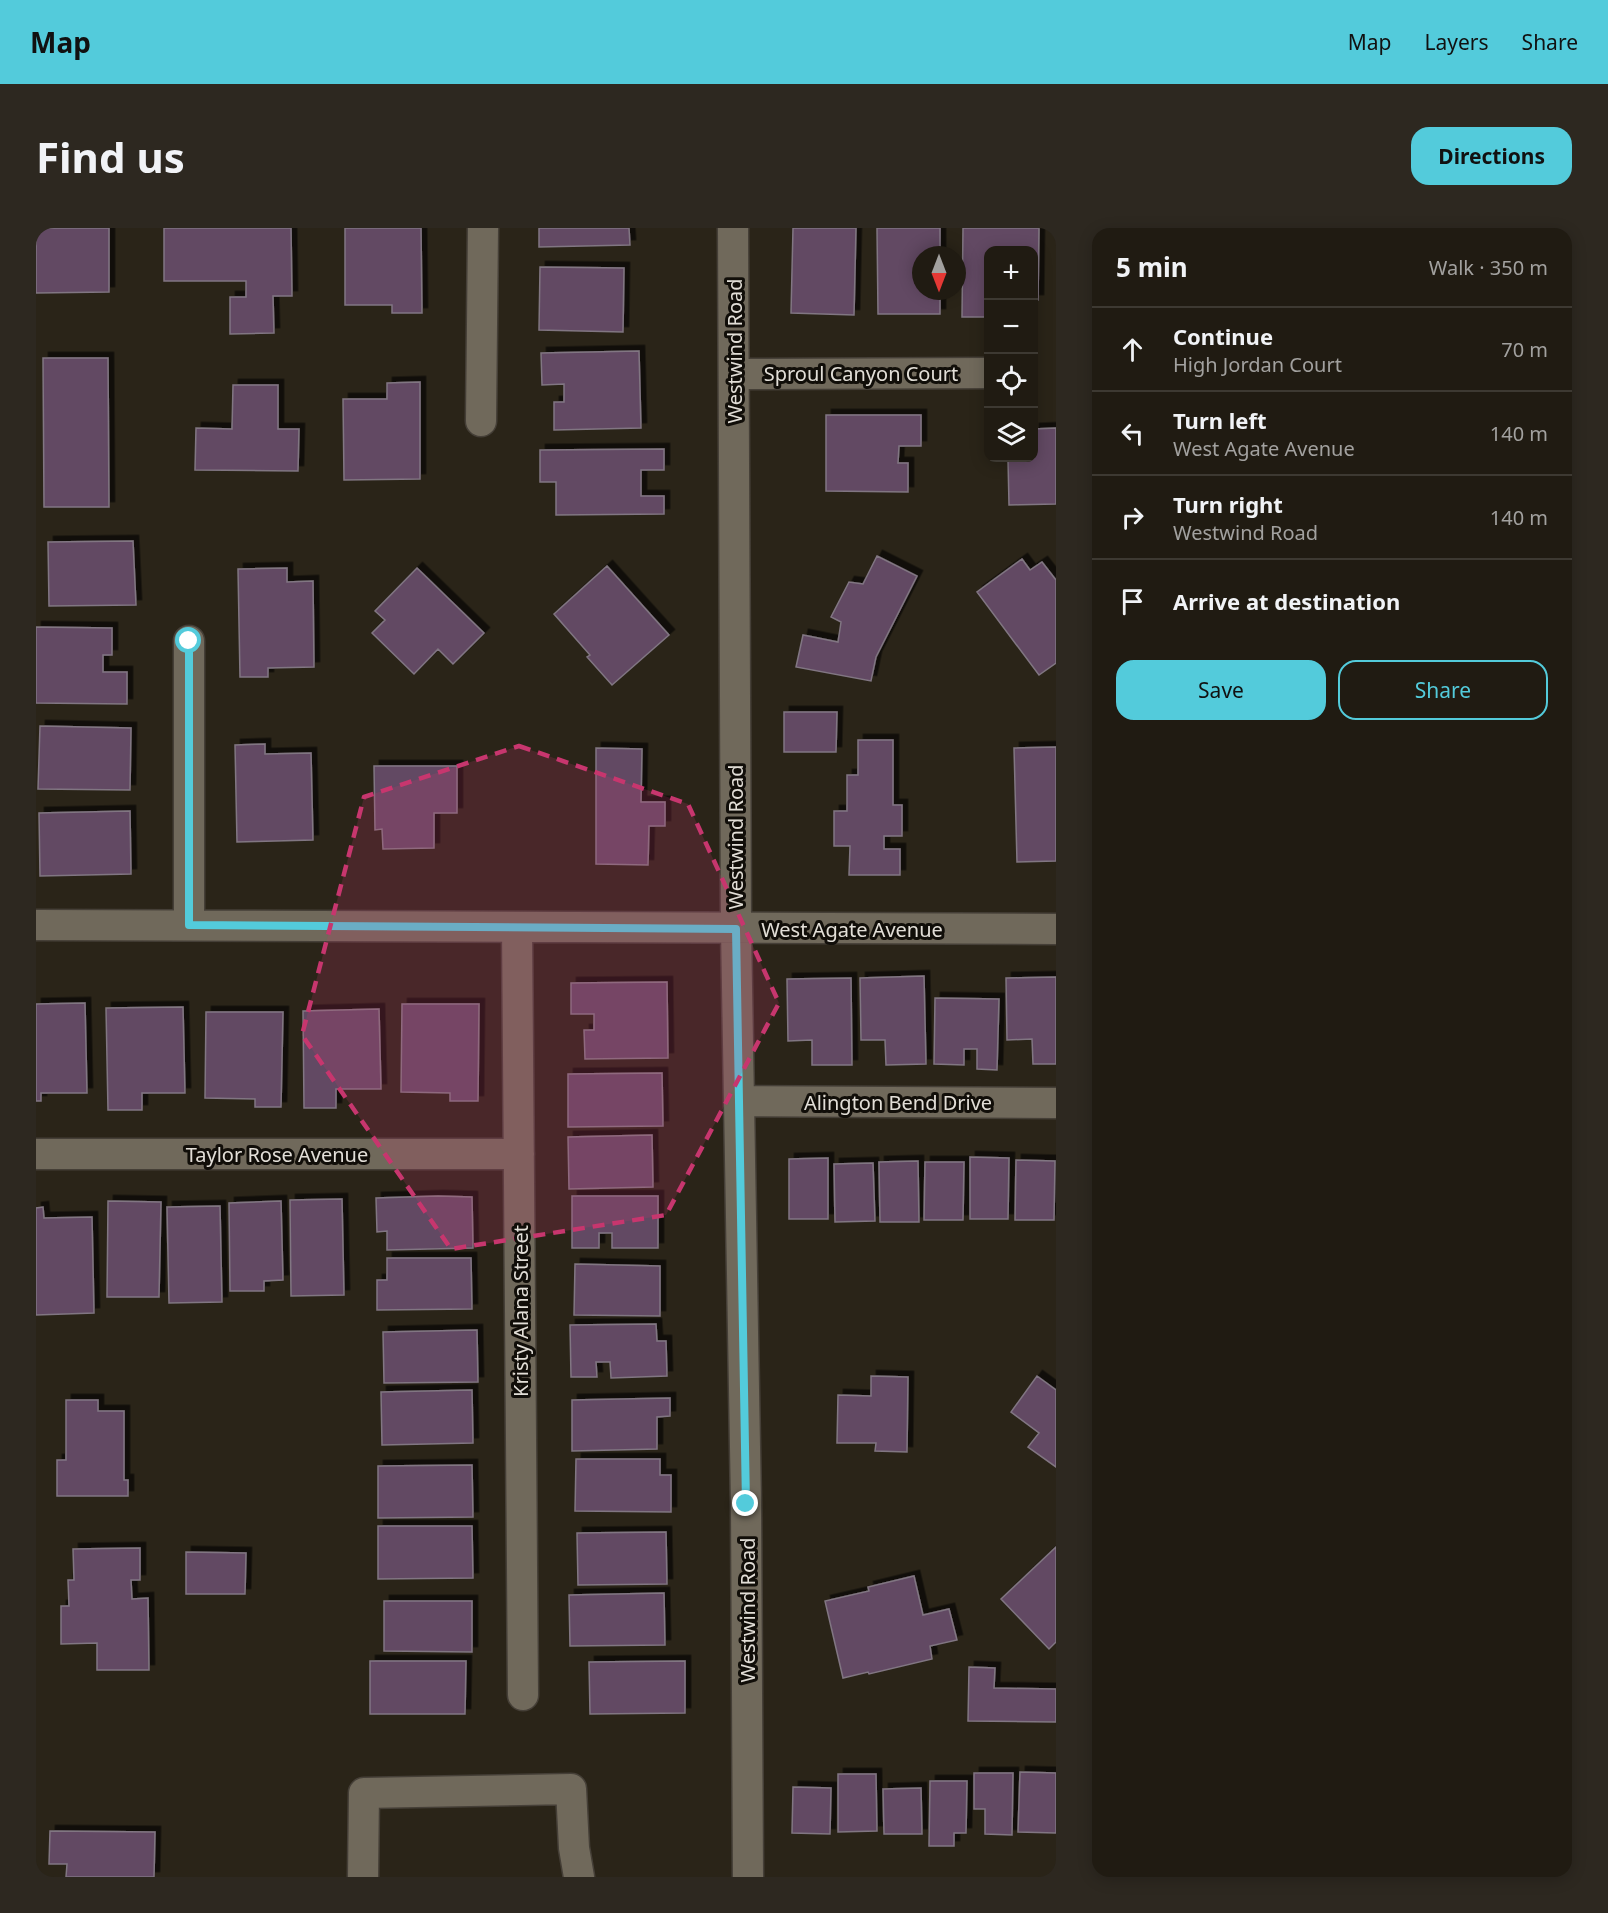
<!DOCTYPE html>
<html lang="en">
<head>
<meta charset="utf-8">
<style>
	body { margin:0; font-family:"Noto Sans",sans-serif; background:#2d2820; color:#f1f3f6 }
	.controls { position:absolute; right:18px; top:18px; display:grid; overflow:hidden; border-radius:12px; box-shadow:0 3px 15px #0003 }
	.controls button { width:54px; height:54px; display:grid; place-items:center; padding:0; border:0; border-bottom:2px solid #3d3932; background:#201b12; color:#f1f3f6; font:30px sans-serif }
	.compass { position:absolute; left:876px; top:18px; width:54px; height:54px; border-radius:50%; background:#201b12; box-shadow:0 3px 15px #0003; rotate:180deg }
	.stop { position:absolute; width:18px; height:18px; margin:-14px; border:4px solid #53cbdb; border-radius:50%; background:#fff }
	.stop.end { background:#53cbdb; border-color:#fff; box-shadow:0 2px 6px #0008 }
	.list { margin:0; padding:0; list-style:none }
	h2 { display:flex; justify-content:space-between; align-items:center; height:78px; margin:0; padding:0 24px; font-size:26px }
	h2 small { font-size:20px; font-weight:400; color:#a2a19f }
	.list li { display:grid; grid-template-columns:39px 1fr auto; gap:18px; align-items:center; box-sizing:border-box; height:84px; padding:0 24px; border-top:2px solid #3d3932 }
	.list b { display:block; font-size:22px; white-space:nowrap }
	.list p { margin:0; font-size:20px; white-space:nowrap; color:#a2a19f }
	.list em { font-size:20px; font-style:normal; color:#a2a19f }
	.actions { display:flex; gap:12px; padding:18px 24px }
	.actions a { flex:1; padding:14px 0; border:2px solid #53cbdb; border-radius:18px; text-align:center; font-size:21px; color:#53cbdb }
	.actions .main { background:#53cbdb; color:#111 }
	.icon { flex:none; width:33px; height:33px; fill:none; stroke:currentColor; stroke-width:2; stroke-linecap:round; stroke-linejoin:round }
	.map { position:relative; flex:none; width:1020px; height:1649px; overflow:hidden; border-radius:18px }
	header { display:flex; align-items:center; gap:36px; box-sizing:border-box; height:84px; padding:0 30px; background:#53cbdb; color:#111 }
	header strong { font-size:28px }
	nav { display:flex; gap:33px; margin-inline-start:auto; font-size:21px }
	.intro { display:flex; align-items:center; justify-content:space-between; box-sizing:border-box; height:144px; padding:0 36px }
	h1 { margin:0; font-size:42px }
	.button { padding:15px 27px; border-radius:18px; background:#53cbdb; color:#111; font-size:21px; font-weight:700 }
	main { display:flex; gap:36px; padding:0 36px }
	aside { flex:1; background:#201b12; border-radius:18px; box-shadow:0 3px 15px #0003 }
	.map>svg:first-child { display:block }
</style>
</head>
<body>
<header>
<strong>Map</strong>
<nav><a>Map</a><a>Layers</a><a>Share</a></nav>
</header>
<div class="intro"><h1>Find us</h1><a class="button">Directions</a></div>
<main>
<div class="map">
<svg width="1020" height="1649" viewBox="0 0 1020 1649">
	<defs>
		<filter id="shadow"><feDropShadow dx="5.5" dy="-5.5" stdDeviation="0" flood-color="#0009"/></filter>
	</defs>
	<rect width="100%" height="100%" fill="#2a2418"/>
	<path fill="#624a64" stroke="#817682" stroke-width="1.5" filter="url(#shadow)" d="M0,0h73v64l-73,1z
		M128,0h127l1,68h-19l1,37 -44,1v-37h16v-16h-82z
		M309,0h76l1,85h-30v-8h-47z
		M503,0h90l1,17 -91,2z
		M757,0h63l-2,87 -63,-2z
		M841,0h63v27h-19v36h19v23h-62z
		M927,0h76l-1,72h-4v-50h-46v67h-26z
		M504,39l84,1 -1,64 -84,-2z
		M603,123l2,77 -87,2v-28h10v-18l-22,1 -1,-32z
		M7,130h65l1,149h-65z
		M384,154v97l-76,1 -1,-81h44v-16z
		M197,157h45v44h21l-1,42 -103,-1 1,-42 36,1z
		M790,187h95v31h-22l-1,17h10v29l-82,-1z
		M1020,200v76l-47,1 -1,-45h-17v-2h43v-29z
		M628,221v21h-23v26h23v18l-108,1v-33h-16v-32z
		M97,313l3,64 -87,1 -1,-64z
		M841,328l40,20 -41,81 -5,24 -75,-14 7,-32 35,7 3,-20 -10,-5 18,-35 14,2z
		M986,331l8,11 12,-8 14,18v83l-17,12 -62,-83z
		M571,338l62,69 -57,50 -25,-28 3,-2 -36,-41z
		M251,340v14l26,-1 1,86 -46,1v9h-28l-2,-108z
		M381,340l67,65 -31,31 -15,-15 -24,25 -42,-41 13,-13 -10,-9z
		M0,399l76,1v27h-9v17h24v32l-91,-1z
		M748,484h53l-1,40h-52z
		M4,498l91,2 -1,62 -92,-1z
		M822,512h35v65h9v31h-18v13h16v26h-51l1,-29h-16v-35h13v-36h11z
		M229,516v10l46,-1 2,87 -76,2 -2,-97z
		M1020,519v114l-39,1 -3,-114z
		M560,520l46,1 -1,53h24v24h-16l-1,39 -52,-1z
		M338,538h83v47h-23v35l-51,1 -1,-20 -7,1z
		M94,583l1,63 -91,2 -1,-63z
		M888,748l2,88 -40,1 -1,-25h-24l-1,-62z
		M1020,749v87h-23l-1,-25 -25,1 -1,-62z
		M815,750l1,87h-40v-25l-24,1 -1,-62z
		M631,754l1,76 -83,1 -1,-29h10v-16h-23v-31z
		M899,770l64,1 -2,71 -20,-1v-20h-13v16l-30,-1z
		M49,775l2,90h-46v8h-5v-97z
		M366,776h77l-1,97h-28v-8l-49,-1z
		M147,779l2,86h-43v17h-34l-2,-102z
		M343,781l2,80h-45v19h-32l-1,-97z
		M170,784h77l-2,95h-26v-8l-50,-1z
		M626,845l1,53 -95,1v-53z
		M616,907l1,52 -84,2 -1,-52z
		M934,929l39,1 -1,61h-38z
		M792,930v61h-39v-60z
		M980,932l39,1 -1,59h-39z
		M882,933l1,61h-39l-1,-60z
		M889,934h39l-1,58h-39z
		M837,935l2,58 -40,1 -1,-58z
		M402,968l34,1 1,51 -86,2v-19l-10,1 -1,-34z
		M536,968h86v52h-46v-15h-13v15h-27z
		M306,971l2,96 -53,1 -1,-96z
		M72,973l53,1 -2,95h-52z
		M245,973l2,79 -19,1v10h-34l-1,-88z
		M184,978l2,96 -53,1 -2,-96z
		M7,979l1,11 48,-1 2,96 -58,2v-107z
		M351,1030h84l1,51 -95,1v-30h10z
		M539,1036l85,2v50l-86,-1z
		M620,1096l1,17h9l1,35 -56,2 -1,-16h-14l1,15h-26l-1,-52z
		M441,1102l1,52 -94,1 -1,-51z
		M835,1148l37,1 -1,75 -32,-1 1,-8h-39l1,-48 33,1z
		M1001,1148l19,14v77l-28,-20 11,-14 -28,-21z
		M436,1162l1,53 -91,2 -1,-53z
		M634,1170v18l-13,1v32l-85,2v-51z
		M30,1172h32v11h26v69h4v16h-71v-36h9z
		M540,1231h84v16h11v37l-96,-1z
		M436,1237l1,52 -95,1v-52z
		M342,1298h94l1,52 -95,1z
		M630,1304l1,52 -89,1 -1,-52z
		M1020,1319v95l-7,7 -48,-50z
		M104,1320v32h-9l1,19 16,-1 1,72h-52v-27l-36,1v-38h8l-1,-26h6l-1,-31z
		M150,1324l60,1 -1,41h-59z
		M878,1348l9,39 26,-6 8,31 -27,6 2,13 -63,15 -1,-2 -25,6 -18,-77 44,-10 -1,-4z
		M628,1365l1,52 -95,1 -1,-51z
		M348,1373h88v51l-88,-1z
		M334,1433h96l-1,53h-95z
		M649,1433v52l-95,1 -1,-52z
		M933,1439l26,1 -1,20 62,1v33l-88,-1z
		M984,1544l36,1v60l-38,-1z
		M938,1545h39l-1,62 -27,-1v-25h-11z
		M802,1546h38l1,57 -39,1z
		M894,1553h37l-1,52h-12v13h-25z
		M757,1559l38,1 -1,46 -38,-1z
		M885,1560l1,46h-38l-1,-45z
		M14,1603l105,1 -1,45h-88l1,-13h-18z"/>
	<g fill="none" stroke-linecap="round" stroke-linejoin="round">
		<g stroke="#453f37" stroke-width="33">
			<path id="minor" d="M697,0l3,701 10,575 2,373
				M698,146l254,-1
				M445,193l2,-193
				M153,413v284
				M0,697l1020,4
				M481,699l6,768
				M703,873l317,2
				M0,926h483
				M327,1649l1,-84 207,-4 3,59 5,29"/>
		</g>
		<use href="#minor" stroke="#70695b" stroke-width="30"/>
	</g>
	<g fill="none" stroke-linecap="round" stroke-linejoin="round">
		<path stroke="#53cbdb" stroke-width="8" d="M153,413v284l547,4 10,575"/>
	</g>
	<path fill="#c7366e" fill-opacity="0.2" stroke="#c7366e" stroke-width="4.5" stroke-dasharray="12 8" stroke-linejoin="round" d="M483,518l169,58 91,199 -113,212 -215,34 -149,-214 62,-238z"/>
	<g text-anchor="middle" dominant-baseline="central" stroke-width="6" stroke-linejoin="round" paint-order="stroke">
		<g font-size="20" fill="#e2ded7" stroke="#110e09">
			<text transform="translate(698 123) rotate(-90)">Westwind Road</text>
			<text x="825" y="145">Sproul Canyon Court</text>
			<text transform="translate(699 609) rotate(-90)">Westwind Road</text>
			<text x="816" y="701">West Agate Avenue</text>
			<text x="862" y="874">Alington Bend Drive</text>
			<text x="241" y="926">Taylor Rose Avenue</text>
			<text transform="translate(484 1083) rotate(-90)">Kristy Alana Street</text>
			<text transform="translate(711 1382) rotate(-90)">Westwind Road</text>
		</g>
	</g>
</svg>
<div class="controls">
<button>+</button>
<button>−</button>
<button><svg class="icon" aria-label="locate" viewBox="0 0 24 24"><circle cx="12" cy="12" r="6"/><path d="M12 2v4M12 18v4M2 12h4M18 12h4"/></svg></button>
<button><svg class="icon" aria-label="layers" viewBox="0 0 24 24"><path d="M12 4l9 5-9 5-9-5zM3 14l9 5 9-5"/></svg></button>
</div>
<svg class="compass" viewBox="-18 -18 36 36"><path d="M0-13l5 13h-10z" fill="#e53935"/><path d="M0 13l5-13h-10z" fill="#a2a19f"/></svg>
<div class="stop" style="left:153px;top:413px"></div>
<div class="stop end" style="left:710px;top:1276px"></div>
</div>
<aside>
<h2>5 min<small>Walk · 350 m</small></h2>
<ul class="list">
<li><svg class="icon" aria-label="ahead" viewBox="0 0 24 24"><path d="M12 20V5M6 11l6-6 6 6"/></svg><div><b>Continue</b><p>High Jordan Court</p></div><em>70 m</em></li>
<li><svg class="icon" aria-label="left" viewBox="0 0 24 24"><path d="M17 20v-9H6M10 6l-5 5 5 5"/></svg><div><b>Turn left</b><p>West Agate Avenue</p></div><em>140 m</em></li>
<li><svg class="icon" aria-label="right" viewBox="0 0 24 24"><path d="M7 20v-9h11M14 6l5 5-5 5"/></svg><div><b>Turn right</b><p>Westwind Road</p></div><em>140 m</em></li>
<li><svg class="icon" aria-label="arrive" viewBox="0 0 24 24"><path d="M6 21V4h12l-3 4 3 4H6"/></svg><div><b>Arrive at destination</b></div></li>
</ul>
<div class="actions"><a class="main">Save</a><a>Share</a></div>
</aside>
</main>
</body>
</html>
